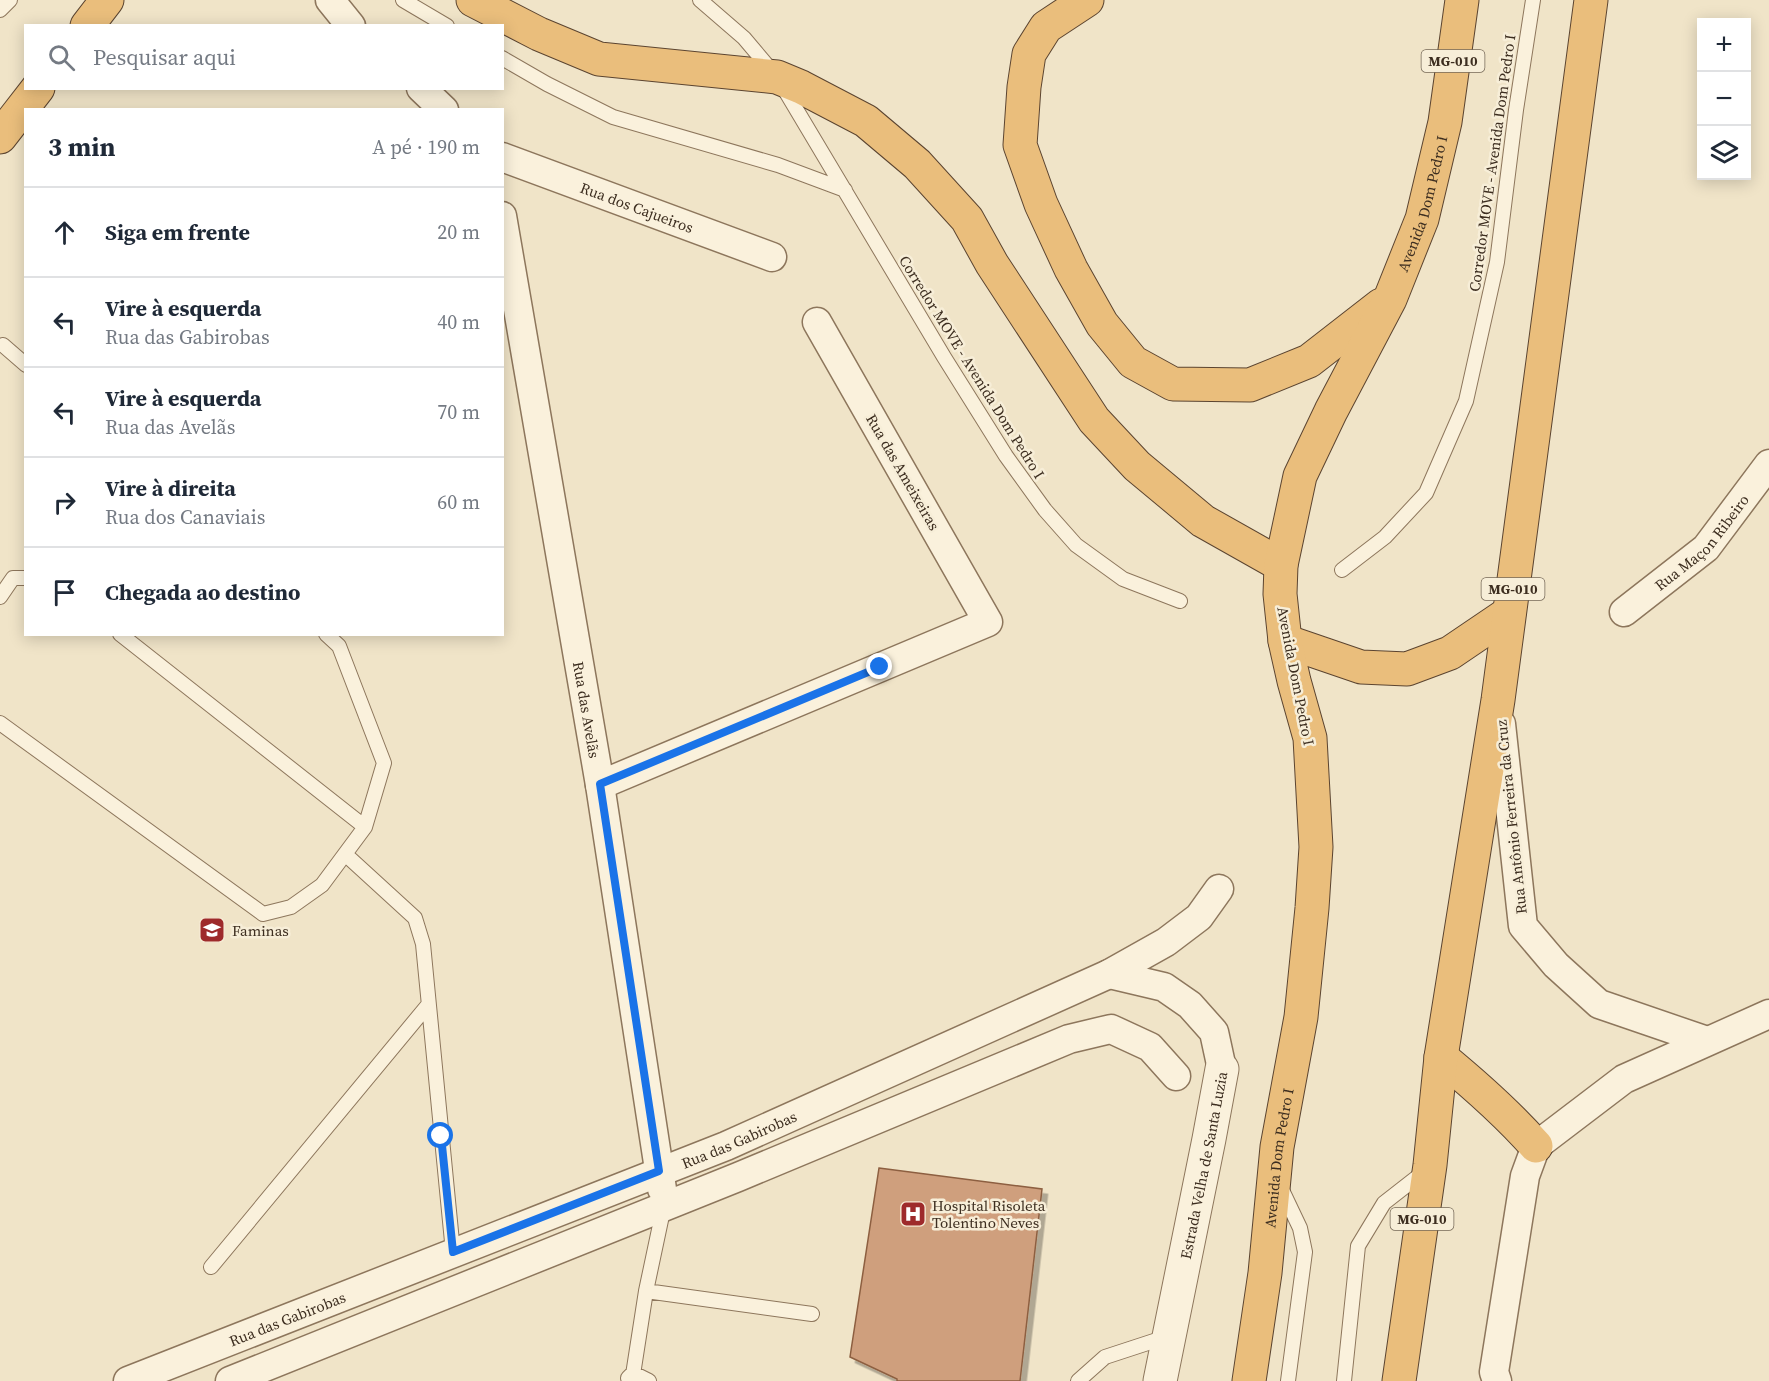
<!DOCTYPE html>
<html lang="pt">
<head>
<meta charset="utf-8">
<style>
	body { margin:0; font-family:"Source Serif 4",serif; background:#f6f6f7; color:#1f2937 }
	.controls { position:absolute; right:18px; top:18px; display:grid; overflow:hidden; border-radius:0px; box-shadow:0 3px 15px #0003 }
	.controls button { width:54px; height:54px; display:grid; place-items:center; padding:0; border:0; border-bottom:2px solid #e0e1e3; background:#fff; color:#1f2937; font:30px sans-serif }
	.stop { position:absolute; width:18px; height:18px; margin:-14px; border:4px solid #1a73e8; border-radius:50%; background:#fff }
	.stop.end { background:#1a73e8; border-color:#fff; box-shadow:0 2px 6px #0008 }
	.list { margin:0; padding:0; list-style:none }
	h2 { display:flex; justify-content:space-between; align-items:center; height:78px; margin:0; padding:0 24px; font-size:26px }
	h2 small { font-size:20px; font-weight:400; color:#747a83 }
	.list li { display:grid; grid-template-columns:39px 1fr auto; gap:18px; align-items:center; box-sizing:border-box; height:90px; padding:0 24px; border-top:2px solid #e0e1e3 }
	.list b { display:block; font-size:22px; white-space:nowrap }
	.list p { margin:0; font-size:20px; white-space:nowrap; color:#747a83 }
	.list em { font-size:20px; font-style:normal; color:#747a83 }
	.icon { flex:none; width:33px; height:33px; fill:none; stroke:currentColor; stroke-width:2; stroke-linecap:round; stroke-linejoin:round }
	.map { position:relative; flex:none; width:1769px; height:1381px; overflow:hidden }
	.search { position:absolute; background:#fff; box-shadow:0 3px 15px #0003; left:24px; top:24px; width:480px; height:66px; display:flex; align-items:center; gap:15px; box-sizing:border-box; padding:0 21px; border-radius:0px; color:#747a83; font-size:22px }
	.panel { position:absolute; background:#fff; box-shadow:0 3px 15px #0003; left:24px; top:108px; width:480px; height:528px; border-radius:0px }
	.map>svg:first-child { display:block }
</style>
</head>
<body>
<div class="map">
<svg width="1769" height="1381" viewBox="0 0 1769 1381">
	<defs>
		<filter id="shadow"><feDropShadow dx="5.5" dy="5.5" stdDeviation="0" flood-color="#0004"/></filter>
	</defs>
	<rect width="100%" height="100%" fill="#f0e4c8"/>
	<path fill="#cf9f7d" stroke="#8d5f41" stroke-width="1.5" filter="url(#shadow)" d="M879,1168l163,21 -22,192h-123v-2l-47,-22z"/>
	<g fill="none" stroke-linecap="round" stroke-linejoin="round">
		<g stroke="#8d765c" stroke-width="16">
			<path id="service" d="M403,0l44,26
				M700,0l44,38 33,39 167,280 62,99 39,54 31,35 47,34 57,22
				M0,10l10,-10
				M502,58l45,26 66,33 165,48 67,25
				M3,345l23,20
				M1342,570l43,-33 41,-44 40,-92 31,-139 19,-152 17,-110
				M0,597l13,-19h13
				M120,634l245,193
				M0,723l263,191 28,-7 31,-22 43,-58 19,-64 -45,-117 -13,-12
				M345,854l70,64 8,26 30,308
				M1281,1188l19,40 5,24 -17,129
				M211,1267l217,-262
				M646,1291l166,23
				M628,1378l5,-5 16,8
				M632,1381l14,-90 18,-85
				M1078,1381l27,-24 58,-19
				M1344,1381l14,-135 26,-43 41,-32"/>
		</g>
		<g stroke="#8d765c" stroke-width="31">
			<g id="minor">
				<path d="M330,0l21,26"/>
				<path d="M421,88l23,22"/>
				<path id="s1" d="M502,157l270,100"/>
				<path id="s2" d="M502,216l98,569 62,404"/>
				<path id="s3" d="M1624,612l82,-64 63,-84"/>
				<path d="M1501,724l22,202 33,39 43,39 108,37"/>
				<path d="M600,785l388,-163 -171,-300"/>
				<path d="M1109,974l55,13 26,18 24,27 8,37"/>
				<path id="s4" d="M128,1381l598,-235 383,-172 57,-32 33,-25 20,-28"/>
				<path d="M230,1381l508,-204 331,-138 42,-10 39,18 26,29"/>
				<path d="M1497,1381l-3,-9 31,-196 11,-30 88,-67 145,-65"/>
			</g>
		</g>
		<g stroke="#8d765c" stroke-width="35">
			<g id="tertiary">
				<path id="s5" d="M1160,1381l49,-242 13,-70"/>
			</g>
		</g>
		<g stroke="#5b4430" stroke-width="35">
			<g id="trunk">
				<path d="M473,0l66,34 60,25 178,18 24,10 65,34 51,43 50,55 25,45 102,156 43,46 66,55 78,44"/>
				<path d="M1087,0l-41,27 -17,27 -5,33 -4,58 21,59 30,65 31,55 31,38 40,22 77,1 59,-24 72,-56"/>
				<path d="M87,26l20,-26"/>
				<path d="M0,137l38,-49"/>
				<path d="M1285,641l76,26 46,2 43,-16 59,-40"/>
				<path d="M1441,1057c34,28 66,56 95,89"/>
				<path id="s6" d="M1249,1381l16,-108 12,-126 24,-130 11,-109 4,-61 -6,-109 -16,-57 -9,-40 -5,-47 1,-29 19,-89 31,-65 59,-112 32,-80 23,-97 17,-122"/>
				<path d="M1399,1381l31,-216 11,-108 57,-357 93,-700"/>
			</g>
		</g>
		<use href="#service" stroke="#faf1dc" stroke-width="14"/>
		<use href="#minor" stroke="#faf1dc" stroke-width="28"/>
		<use href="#tertiary" stroke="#faf1dc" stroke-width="33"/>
		<use href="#trunk" stroke="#eabe7c" stroke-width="33"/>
	</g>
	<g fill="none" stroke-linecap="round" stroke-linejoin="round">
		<path stroke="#1a73e8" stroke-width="8" d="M441,1136l12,116 206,-81 -59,-387 280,-117"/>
	</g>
	<defs>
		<g id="university-square" transform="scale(1.35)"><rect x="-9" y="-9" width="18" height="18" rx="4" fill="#9e2a2b" stroke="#f7eed8"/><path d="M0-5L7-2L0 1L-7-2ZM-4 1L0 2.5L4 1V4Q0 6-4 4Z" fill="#fff"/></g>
		<g id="hospital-square" transform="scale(1.35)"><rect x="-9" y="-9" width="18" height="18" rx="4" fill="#9e2a2b" stroke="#f7eed8"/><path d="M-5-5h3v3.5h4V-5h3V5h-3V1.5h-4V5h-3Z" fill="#fff"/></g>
	</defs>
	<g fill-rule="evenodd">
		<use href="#university-square" x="212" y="930"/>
		<use href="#hospital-square" x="913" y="1214"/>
	</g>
	<g text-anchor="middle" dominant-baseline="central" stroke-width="5" stroke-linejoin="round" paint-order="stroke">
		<g fill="#f7eed8" stroke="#756857" stroke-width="1.5">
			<rect x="1421.5" y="50" width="63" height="22" rx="4.5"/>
			<rect x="1481.5" y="578" width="63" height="22" rx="4.5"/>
			<rect x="1390.5" y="1208" width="63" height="22" rx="4.5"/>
		</g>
		<g font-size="14" font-weight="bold" fill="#3d2e20">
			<text x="1453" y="61">MG-010</text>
			<text x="1513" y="589">MG-010</text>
			<text x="1422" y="1219">MG-010</text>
		</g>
		<g font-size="15" fill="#3d2e20" stroke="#f7eed8">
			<text transform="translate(1492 163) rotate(-82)">Corredor MOVE - Avenida Dom Pedro I</text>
			<text stroke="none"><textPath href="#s6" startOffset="1215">Avenida Dom Pedro I</textPath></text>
			<text stroke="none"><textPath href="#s1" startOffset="144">Rua dos Cajueiros</textPath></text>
			<text transform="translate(972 367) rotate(58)">Corredor MOVE - Avenida Dom Pedro I</text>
			<text transform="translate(903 472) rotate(60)">Rua das Ameixeiras</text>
			<text stroke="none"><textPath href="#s3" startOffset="105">Rua Maçon Ribeiro</textPath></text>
			<text transform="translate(1296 676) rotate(79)">Avenida Dom Pedro I</text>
			<text stroke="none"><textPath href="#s2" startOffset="501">Rua das Avelãs</textPath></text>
			<text transform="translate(1511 817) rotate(-96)">Rua Antônio Ferreira da Cruz</text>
			<text stroke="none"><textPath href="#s4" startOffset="657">Rua das Gabirobas</textPath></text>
			<text stroke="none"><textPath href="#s6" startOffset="225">Avenida Dom Pedro I</textPath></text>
			<text stroke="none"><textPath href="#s5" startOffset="220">Estrada Velha de Santa Luzia</textPath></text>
			<text stroke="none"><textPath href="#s4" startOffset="171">Rua das Gabirobas</textPath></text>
		</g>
		<g font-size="15" fill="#3d2e20" stroke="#f7eed8" text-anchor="start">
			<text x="232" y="930">Faminas</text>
			<text x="932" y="1205">Hospital Risoleta<tspan x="932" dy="17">Tolentino Neves</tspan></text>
		</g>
	</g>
</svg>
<div class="controls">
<button>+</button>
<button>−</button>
<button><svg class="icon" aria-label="layers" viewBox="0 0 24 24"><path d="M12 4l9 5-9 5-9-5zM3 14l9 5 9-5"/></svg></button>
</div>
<div class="stop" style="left:441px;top:1136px"></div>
<div class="stop end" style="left:880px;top:667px"></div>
<div class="search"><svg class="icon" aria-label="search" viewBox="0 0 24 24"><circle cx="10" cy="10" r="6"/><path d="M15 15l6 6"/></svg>Pesquisar aqui</div>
<section class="panel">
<h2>3 min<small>A pé · 190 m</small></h2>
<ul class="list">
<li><svg class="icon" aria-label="ahead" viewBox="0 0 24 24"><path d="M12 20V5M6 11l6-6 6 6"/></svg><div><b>Siga em frente</b></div><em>20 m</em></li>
<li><svg class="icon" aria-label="left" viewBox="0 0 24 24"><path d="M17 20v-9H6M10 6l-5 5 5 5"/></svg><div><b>Vire à esquerda</b><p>Rua das Gabirobas</p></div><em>40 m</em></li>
<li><svg class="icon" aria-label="left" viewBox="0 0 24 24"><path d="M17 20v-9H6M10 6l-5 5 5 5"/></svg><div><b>Vire à esquerda</b><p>Rua das Avelãs</p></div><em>70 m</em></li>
<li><svg class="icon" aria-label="right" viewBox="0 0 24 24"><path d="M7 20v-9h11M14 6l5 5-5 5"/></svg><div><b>Vire à direita</b><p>Rua dos Canaviais</p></div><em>60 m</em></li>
<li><svg class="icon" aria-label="arrive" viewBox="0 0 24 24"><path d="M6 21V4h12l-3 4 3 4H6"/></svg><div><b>Chegada ao destino</b></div></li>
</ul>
</section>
</div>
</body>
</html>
